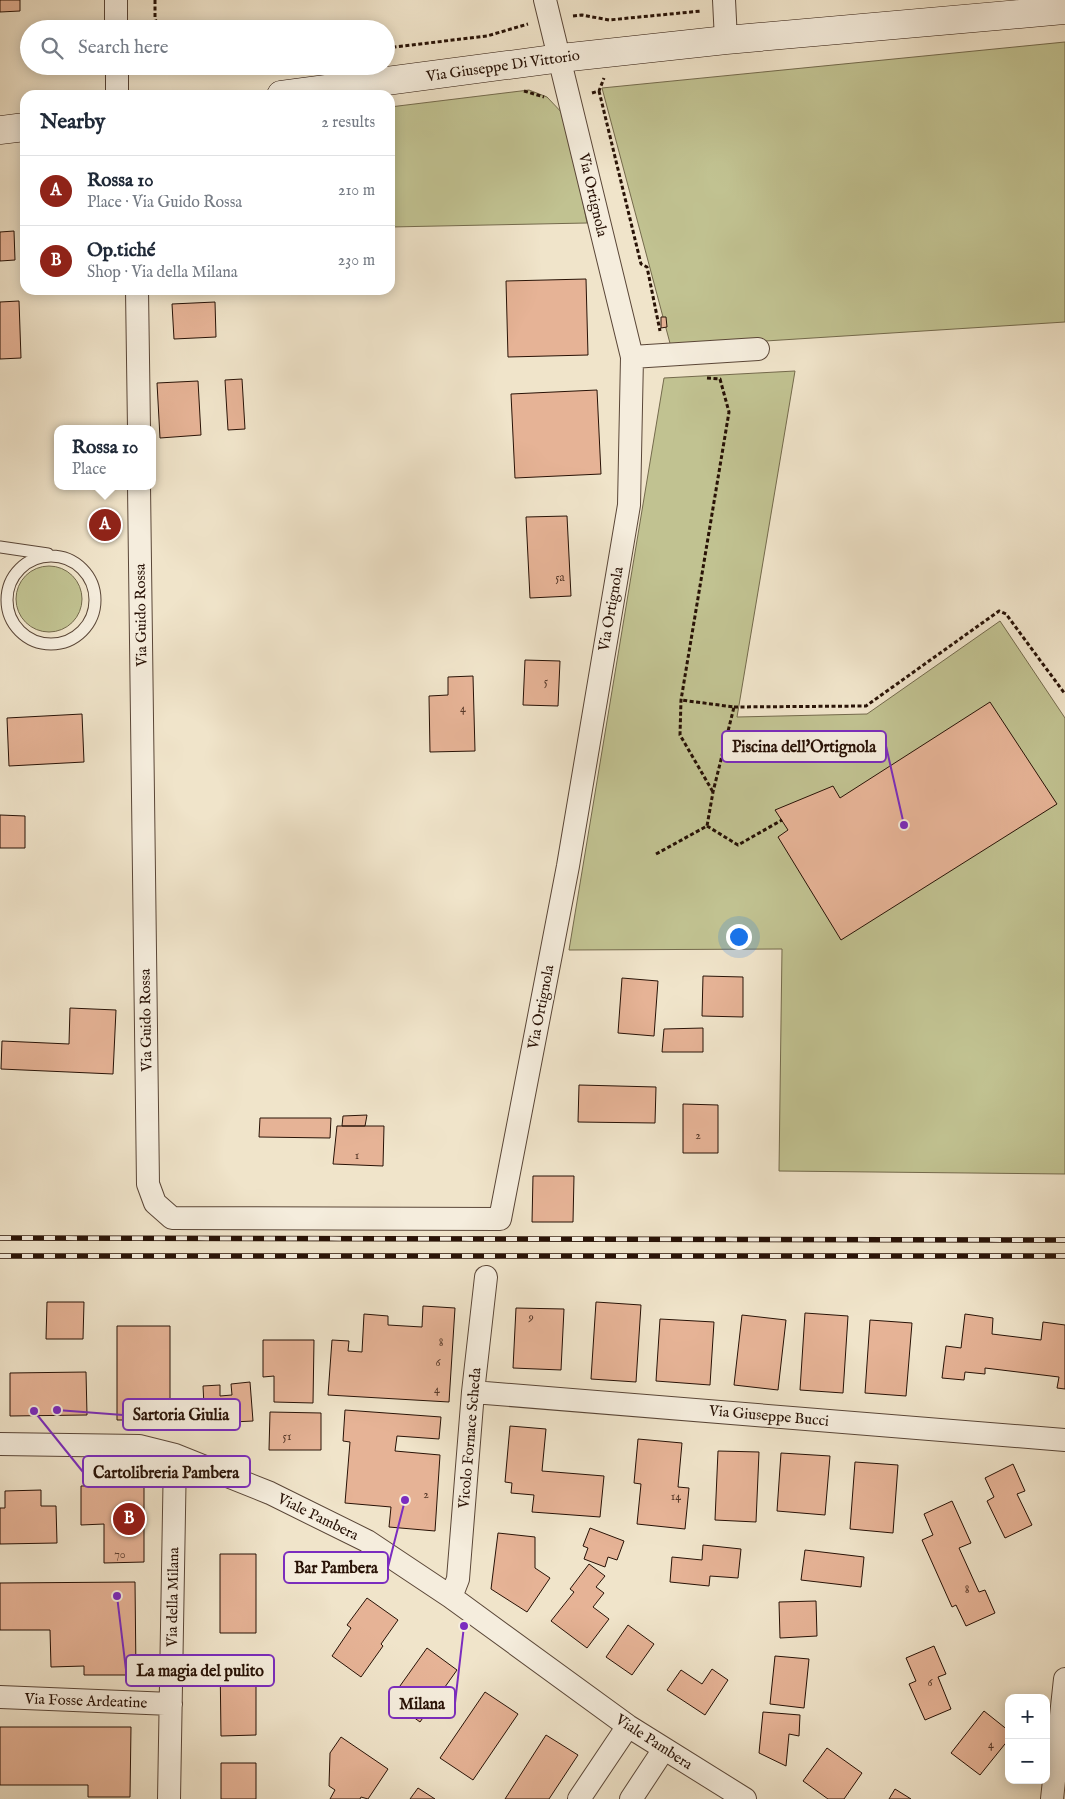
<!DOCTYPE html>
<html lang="en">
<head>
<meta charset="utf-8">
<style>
	body { margin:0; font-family:"IM FELL English",serif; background:#f6f6f7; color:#1f2937 }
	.controls { position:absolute; right:15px; bottom:15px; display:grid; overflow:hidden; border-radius:10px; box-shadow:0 2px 12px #0003 }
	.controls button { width:45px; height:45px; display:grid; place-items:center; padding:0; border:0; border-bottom:1px solid #e0e1e3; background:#fff; color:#1f2937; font:25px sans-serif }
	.you { position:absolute; left:738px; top:936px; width:18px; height:18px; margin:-12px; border:4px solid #fff; border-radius:50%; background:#1a73e8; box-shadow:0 0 0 8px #1a73e833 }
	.badge { display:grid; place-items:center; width:32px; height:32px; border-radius:50%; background:#8f2418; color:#fff; font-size:16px; font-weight:700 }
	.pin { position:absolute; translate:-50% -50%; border:2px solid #fff; box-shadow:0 1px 5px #0006 }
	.popup { position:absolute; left:54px; top:425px; width:102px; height:65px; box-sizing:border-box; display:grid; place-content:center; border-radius:10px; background:#fff; filter:drop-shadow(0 1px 4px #0005); font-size:16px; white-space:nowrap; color:#747a83 }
	.popup b { font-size:19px; color:#1f2937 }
	.popup::after { content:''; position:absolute; left:50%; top:100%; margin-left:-10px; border:10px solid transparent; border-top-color:#fff }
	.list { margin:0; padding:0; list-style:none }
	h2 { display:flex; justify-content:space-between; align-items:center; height:65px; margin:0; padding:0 20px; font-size:21px }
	h2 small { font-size:16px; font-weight:400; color:#747a83 }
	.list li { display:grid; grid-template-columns:32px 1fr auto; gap:15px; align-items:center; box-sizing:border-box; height:70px; padding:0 20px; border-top:1px solid #e0e1e3 }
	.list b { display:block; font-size:19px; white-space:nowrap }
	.list p { margin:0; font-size:16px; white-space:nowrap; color:#747a83 }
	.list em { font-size:16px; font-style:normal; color:#747a83 }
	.icon { flex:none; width:28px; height:28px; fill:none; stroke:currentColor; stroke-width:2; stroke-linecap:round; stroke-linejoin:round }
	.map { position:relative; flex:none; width:1065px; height:1799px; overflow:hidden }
	.search { position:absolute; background:#fff; box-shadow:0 2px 12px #0003; left:20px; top:20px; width:375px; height:55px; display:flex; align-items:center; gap:12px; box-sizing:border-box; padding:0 18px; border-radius:28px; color:#747a83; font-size:19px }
	.panel { position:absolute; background:#fff; box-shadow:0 2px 12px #0003; left:20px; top:90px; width:375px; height:205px; border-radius:15px }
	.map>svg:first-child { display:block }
</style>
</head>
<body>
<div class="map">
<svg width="1065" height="1799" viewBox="0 0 1065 1799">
	<rect width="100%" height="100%" fill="#f0e4ca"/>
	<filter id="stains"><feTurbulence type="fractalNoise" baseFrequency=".004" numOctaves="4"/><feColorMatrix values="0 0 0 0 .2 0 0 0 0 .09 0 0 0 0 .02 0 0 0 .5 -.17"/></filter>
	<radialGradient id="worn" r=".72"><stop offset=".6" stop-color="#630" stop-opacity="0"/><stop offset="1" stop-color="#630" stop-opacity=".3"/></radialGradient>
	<path fill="#c1c291" stroke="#746a4c" d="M1065,42v280l-394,25 -69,-259z
		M529,90l18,7 19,20 21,106 -197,4v-120z
		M795,371l-58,346 130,-3 133,-93 65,97v456l-286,-3 3,-222 -213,1 95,-572z
		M16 599a33 33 0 1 1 66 0a33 33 0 1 1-66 0Z"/>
	<path fill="#e6b396" stroke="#281206" d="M0,0h20v11l-20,1z
		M14,231l1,29 -15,1v-29z
		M586,279l2,76 -80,2 -2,-76z
		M19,301l2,57 -21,1v-57z
		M215,302l1,35 -42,2 -2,-35z
		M661,317h5l1,10 -6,1z
		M242,379l3,50 -17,1 -3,-50z
		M198,381l3,54 -41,3 -3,-55z
		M597,390l4,84 -86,4 -4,-84z
		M97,516l17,1 -1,17 -16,-1z
		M567,516l4,80 -41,2 -4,-81z
		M525,660l35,1 -2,45 -35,-1z
		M473,676l2,75 -45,1 -1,-56 19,-1v-18z
		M990,702l67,102 -216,136 -63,-103 10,-7 -13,-20 58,-24 7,12z
		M82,714l2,48 -75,4 -2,-48z
		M0,815l25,1v32h-25z
		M703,976l40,1v40l-41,-1z
		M622,978l36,3 -4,55 -36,-3z
		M70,1008l46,2 -3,64 -112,-5 1,-28 67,3z
		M703,1028v24h-41l2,-23z
		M579,1085l77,2 -1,36 -77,-1z
		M683,1104l35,1v48h-35z
		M367,1115l-2,11h-23l1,-10z
		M260,1118h71l-1,20 -71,-1z
		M337,1126h47l-1,40 -50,-2z
		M533,1176h41l-1,46h-41z
		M47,1302h37l-1,37h-37z
		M596,1302l45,3 -5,77 -45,-3z
		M423,1306l32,2 -6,94 -121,-7 4,-55 17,1 -1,10 14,1 2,-38 24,2v9l34,2z
		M516,1308l48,1 -3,61 -48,-2z
		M805,1313l43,3 -5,77 -43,-3z
		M965,1314l28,4 -1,16 49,6 2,-18 22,3v64l-8,-1 2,-11 -74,-9v6l-20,-2 -1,8 -22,-2 4,-32 15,2z
		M742,1315l44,5 -8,70 -44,-5z
		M660,1319l54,3 -4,63 -54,-4z
		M870,1320l42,3 -6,73 -41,-3z
		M117,1326h53v94h-53z
		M263,1340h51l-1,63 -39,-1v-26l-11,1z
		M86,1372l1,43 -77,1v-43z
		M250,1382l3,39 -20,1 -1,-8h-12l1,10 -16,1 -2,-39 17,-1v11l12,-1 -1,-11z
		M345,1410l96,7 -2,22 -42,-3 -2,15 45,4 -5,76 -46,-4 2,-20 -46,-4 5,-61 -7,-1z
		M270,1412l51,1v37h-52z
		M510,1426l36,3 -4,42 62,5 -4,41 -68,-5 2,-17 -23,-2 1,-10 -7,-1z
		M638,1439l44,4 -4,44 11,1 -4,41 -48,-5 4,-40 -7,-1z
		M718,1451l41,1 -3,70 -41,-2z
		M781,1453l49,3 -5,59 -48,-4z
		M855,1462l43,3 -5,68 -43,-4z
		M1013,1464l12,27 -8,3 15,31 -27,13 -18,-37 7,-4 -9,-19z
		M144,1485v77l-40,1v-39l-23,1v-39z
		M41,1490v16h15l1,37 -57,1v-36h5v-17z
		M952,1501l19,42 -12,5 20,44 6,-2 10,23 -29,13 -10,-21 -4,2 -30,-67 11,-5 -9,-21z
		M590,1528l34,13 -7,19 -9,-3 -3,10 -21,-8 4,-11 -5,-2z
		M498,1533l37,4v31l15,10 -23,34 -36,-23z
		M703,1545l38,4 -3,29 -28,-2 -1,10 -39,-4 2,-25 30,3z
		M805,1550l59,7 -3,30 -60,-7z
		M220,1554h36v79h-36z
		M589,1564l16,12 -9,11 8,6 -11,14 16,12 -22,29 -36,-27 23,-29 -4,-3z
		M135,1582l1,93h-52v-9l-33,1 -1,-37h-50v-47z
		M367,1598l31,22 -17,24 2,2 -22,31 -29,-21 19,-28 -4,-3z
		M816,1601l1,35 -37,2 -1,-36z
		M628,1625l26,19 -22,31 -26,-18z
		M934,1646l12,28 -8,3 13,32 -26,11 -16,-36 7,-3 -10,-23z
		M427,1648l30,22 -37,52 -30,-22z
		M775,1656l34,3 -5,49 -34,-4z
		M256,1658v77l-35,1 -1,-77z
		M712,1669l16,11 -23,35 -38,-25 14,-20 21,14z
		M485,1692l33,22 -45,66 -33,-22z
		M984,1711l25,20v8l-29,36 -29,-22z
		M763,1712l37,3 -1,21 -10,-2 -3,32 -27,-13z
		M0,1727h131l-1,70h-42v-12h-88z
		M546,1735l32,20 -29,44h-44z
		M341,1737l47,32 -20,30 -7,-2 -1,2h-30l5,-9 -6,-4 1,-33z
		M827,1748l35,25 -18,26h-16l-25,-18z
		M221,1763h35v36h-35z
		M418,1788l17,11h-25z
		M895,1789l16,10h-22z"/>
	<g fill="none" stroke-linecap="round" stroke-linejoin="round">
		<g stroke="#5a4637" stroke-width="13">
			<path id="lane" d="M0,547l48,7
				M7 600a44 44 0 1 1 88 0a44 44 0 1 1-88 0Z"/>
		</g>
		<g stroke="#5a4637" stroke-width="24">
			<path id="street" d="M116,0v29
				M724,0l2,40
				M117,66v29
				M137,290l2,139
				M632,357l126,-8
				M139,486l9,698 7,19 17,15 328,1 68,-353 61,-361 3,-148 -87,-357
				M473,1392l592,48
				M0,1444l139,2 36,9 95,38 97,48 84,56 177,129 117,73
				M451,1597l7,-18 15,-187 13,-115
				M0,1697l171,7
				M169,1799l6,-344
				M579,1799l49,-73
				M631,1799l33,-50
				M1052,1799l13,-120"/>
		</g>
		<g stroke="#281206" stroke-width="29">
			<path id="secondary" d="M281,95l280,-37 165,-18 339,-30
				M0,130l25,-3"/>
		</g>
		<path stroke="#281206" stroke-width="3" stroke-dasharray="4 2.5" stroke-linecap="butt" d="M155,0v18l4,11
			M573,16l9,-1 27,5 92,-9
			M386,48l101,-12 41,-12
			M212,66h16
			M524,91l20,6
			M599,91l42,173 6,3 13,64
			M592,93l7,-2 5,-13
			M707,378l13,1 9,33 -48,288 -1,35 33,57
			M734,707l132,-1 133,-95 7,3 59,80
			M707,826l31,19 44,-25
			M656,854l51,-28 6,-34 21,-85 -53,-7"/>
		<use href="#lane" stroke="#f5eddd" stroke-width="11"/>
		<use href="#street" stroke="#f5eddd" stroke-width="22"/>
		<use href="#secondary" stroke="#f5eddd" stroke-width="28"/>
		<g stroke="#281206" stroke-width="5.5">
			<path id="rail" d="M0,1238l1065,2
				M0,1256h1065"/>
		</g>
		<use href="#rail" stroke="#f5eddd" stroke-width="4" stroke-dasharray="11" stroke-linecap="butt"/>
	</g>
	<g text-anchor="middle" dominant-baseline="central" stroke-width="4" stroke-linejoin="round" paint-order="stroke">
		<g font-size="12" fill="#583a2a">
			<text x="560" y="577">5a</text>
			<text x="546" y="681">5</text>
			<text x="463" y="708">4</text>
			<text x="698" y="1135">2</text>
			<text x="357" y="1155">1</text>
			<text x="531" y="1317">9</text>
			<text x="441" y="1342">8</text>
			<text x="438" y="1362">6</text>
			<text x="437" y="1389">4</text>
			<text x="287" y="1436">51</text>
			<text x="426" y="1494">2</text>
			<text x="676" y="1496">14</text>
			<text x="120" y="1554">70</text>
			<text x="967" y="1589">8</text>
			<text x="930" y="1682">6</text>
			<text x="991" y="1744">4</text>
		</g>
		<g font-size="15" fill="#281206" stroke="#f5eddd">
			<text transform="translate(503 66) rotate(-8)">Via Giuseppe Di Vittorio</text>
			<text transform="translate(593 195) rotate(77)">Via Ortignola</text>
			<text transform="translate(611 609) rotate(-80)">Via Ortignola</text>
			<text transform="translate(141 615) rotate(-91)">Via Guido Rossa</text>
			<text transform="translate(541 1007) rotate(-79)">Via Ortignola</text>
			<text transform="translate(146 1020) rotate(-91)">Via Guido Rossa</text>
			<text transform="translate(769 1416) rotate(5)">Via Giuseppe Bucci</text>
			<text transform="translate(470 1438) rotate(-85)">Vicolo Fornace Scheda</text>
			<text transform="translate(318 1517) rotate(26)">Viale Pambera</text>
			<text transform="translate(173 1597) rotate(-89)">Via della Milana</text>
			<text transform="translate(86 1701) rotate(2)">Via Fosse Ardeatine</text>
			<text transform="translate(654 1742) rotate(33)">Viale Pambera</text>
		</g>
	</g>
	<path fill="none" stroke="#7b2cbf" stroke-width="2" d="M904 825L886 746M57 1410L123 1415M34 1411L83 1472M405 1500L388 1567M117 1596L126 1670M464 1626L455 1703"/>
	<g fill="#7b2cbf" stroke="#f5eddd" stroke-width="2">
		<circle cx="904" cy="825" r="5"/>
		<circle cx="57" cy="1410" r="5"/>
		<circle cx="34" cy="1411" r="5"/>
		<circle cx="405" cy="1500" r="5"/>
		<circle cx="117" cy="1596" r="5"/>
		<circle cx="464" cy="1626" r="5"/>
	</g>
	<g fill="#f5eddd" stroke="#7b2cbf" stroke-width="2">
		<rect x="722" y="731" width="164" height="31" rx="5"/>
		<rect x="123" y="1399" width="117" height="31" rx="5"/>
		<rect x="83" y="1456" width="167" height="31" rx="5"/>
		<rect x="284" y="1552" width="104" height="31" rx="5"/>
		<rect x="126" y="1655" width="148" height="31" rx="5"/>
		<rect x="389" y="1687" width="66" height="31" rx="5"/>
	</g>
	<g font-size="16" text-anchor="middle" font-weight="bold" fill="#281206">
		<text x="804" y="752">Piscina dell'Ortignola</text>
		<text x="181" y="1420">Sartoria Giulia</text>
		<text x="166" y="1478">Cartolibreria Pambera</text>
		<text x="336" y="1573">Bar Pambera</text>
		<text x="200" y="1676">La magia del pulito</text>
		<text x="422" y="1709">Milana</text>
	</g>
	<rect width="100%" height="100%" filter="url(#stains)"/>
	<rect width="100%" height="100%" fill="url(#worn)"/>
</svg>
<div class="controls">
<button>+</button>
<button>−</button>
</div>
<div class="you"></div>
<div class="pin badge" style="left:105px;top:525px">A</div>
<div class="popup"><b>Rossa 10</b>Place</div>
<div class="pin badge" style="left:129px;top:1519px">B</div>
<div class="search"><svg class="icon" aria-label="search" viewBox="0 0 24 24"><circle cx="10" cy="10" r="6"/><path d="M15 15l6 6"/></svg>Search here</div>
<section class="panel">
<h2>Nearby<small>2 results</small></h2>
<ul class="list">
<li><span class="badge">A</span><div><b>Rossa 10</b><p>Place · Via Guido Rossa</p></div><em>210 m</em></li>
<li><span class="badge">B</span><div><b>Op.tiché</b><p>Shop · Via della Milana</p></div><em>230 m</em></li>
</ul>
</section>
</div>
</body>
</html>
